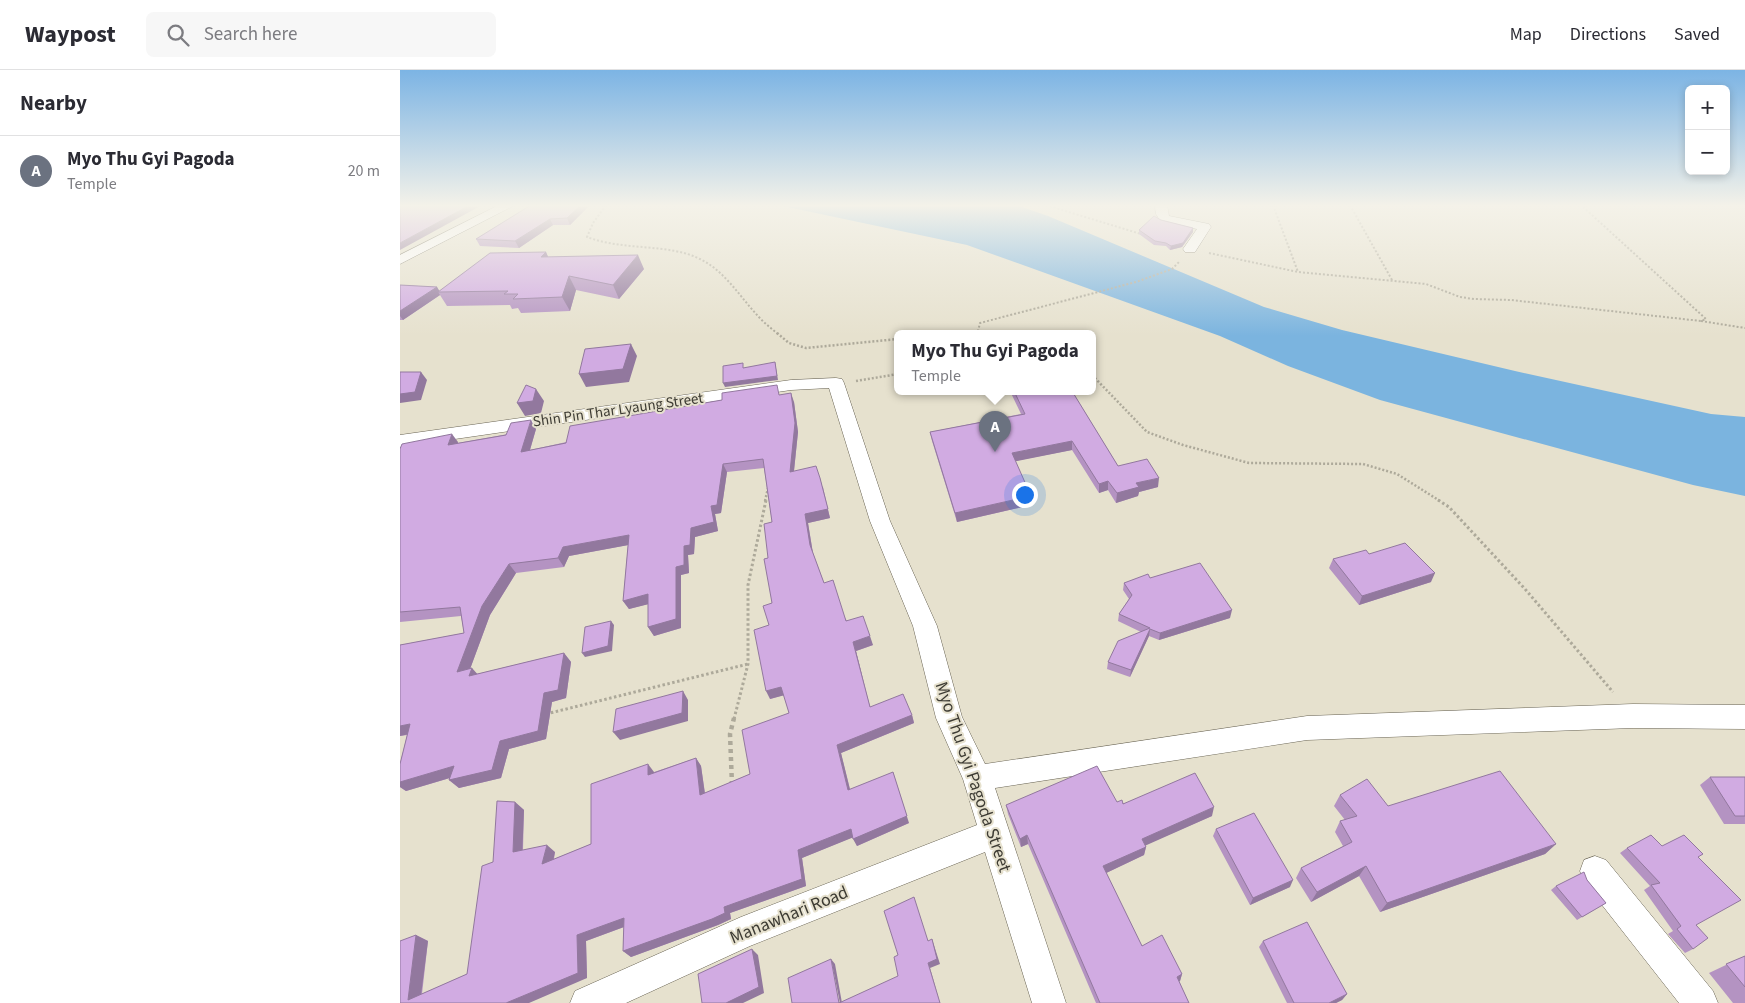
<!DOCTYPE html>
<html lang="en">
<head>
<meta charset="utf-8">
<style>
	body { margin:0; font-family:"Source Sans 3",sans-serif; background:#f7f7f7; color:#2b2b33 }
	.controls { position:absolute; right:15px; top:15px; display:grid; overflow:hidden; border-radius:8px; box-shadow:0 2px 8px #0003 }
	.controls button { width:45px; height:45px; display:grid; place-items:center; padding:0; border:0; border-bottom:1px solid #e1e1e2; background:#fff; color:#2b2b33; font:25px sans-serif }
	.you { position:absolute; left:624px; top:424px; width:18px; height:18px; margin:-12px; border:4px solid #fff; border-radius:50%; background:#1a73e8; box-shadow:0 0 0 8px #1a73e833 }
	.badge { display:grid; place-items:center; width:32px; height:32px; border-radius:50%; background:#864313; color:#fff; font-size:16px; font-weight:700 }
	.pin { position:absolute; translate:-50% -41px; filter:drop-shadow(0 1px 2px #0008) }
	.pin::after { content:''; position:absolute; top:26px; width:18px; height:15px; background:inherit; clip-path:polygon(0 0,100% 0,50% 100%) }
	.popup { position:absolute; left:494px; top:260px; width:202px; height:65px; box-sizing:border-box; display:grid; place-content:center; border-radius:8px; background:#fff; filter:drop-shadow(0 1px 4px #0005); font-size:16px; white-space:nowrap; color:#7c7c81 }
	.popup b { font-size:19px; color:#2b2b33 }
	.popup::after { content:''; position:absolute; left:50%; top:100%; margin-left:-10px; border:10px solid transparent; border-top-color:#fff }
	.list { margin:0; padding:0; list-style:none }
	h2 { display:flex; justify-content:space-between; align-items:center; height:65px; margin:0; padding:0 20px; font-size:21px }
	h2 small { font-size:16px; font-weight:400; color:#7c7c81 }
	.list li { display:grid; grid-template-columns:32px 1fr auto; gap:15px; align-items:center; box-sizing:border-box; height:70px; padding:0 20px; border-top:1px solid #e1e1e2 }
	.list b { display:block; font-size:19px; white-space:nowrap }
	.list p { margin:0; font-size:16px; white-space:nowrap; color:#7c7c81 }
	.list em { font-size:16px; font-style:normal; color:#7c7c81 }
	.icon { flex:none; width:28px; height:28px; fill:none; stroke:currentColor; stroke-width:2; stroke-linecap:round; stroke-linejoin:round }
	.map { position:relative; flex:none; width:1345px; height:933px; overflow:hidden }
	header { display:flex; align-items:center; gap:30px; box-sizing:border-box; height:70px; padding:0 25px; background:#fff; border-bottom:1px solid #e1e1e2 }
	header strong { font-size:24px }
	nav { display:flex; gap:28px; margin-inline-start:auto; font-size:18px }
	.search { width:350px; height:45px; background:#f7f7f7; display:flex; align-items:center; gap:12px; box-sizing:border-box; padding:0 18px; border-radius:8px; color:#7c7c81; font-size:19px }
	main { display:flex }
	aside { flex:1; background:#fff }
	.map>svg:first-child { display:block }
</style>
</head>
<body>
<header>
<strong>Waypost</strong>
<div class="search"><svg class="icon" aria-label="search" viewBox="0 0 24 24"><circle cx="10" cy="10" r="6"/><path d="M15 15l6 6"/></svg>Search here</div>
<nav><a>Map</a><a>Directions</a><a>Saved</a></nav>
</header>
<main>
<aside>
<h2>Nearby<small></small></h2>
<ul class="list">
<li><span class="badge" style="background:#6b7280">A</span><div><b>Myo Thu Gyi Pagoda</b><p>Temple</p></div><em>20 m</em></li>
</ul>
</aside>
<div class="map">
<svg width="1345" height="933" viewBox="0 0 1345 933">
	<rect width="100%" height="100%" fill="#e6e1ce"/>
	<path fill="#7bb4df" d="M378,135h238l32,11 216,91 78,23 173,41 196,43 34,3v79l-52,-11 -313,-85 -92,-34 -68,-30 -253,-91z"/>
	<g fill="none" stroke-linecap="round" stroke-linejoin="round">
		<g stroke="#686353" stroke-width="1">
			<path id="minor" d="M99,135h16l-115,59v-9z
				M755,135h12l2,11 40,8 2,3 -16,25h-10l-2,-3 14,-20 -36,-7 -5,-8z
				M436,308l6,1 2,4 46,138 47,105 25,91 23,47 322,-48 326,-12 112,1v24l-112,-1 -326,12 -312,48 71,215h-34l-47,-151 -235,94 -124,57h-56l5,-12 166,-74 236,-92 -14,-46 -27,-61 -23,-92 -43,-105 -41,-133 -38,2 -391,57v-12l391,-55z
				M1195,786l11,4 107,131 5,12h-39l-95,-121 -4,-11 4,-11z"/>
		</g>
		<path stroke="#ada99a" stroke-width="2" stroke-dasharray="2 2" stroke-linecap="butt" d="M206,135l-13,18 -6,14c36,14 81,6 113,22 25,12 40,38 58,57 6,7 13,12 20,18
			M646,135l95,29
			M873,135l25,67
			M950,135l42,75
			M809,183l89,19 128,12 34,13 14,2 37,1 190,21 5,-2 -125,-114
			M1301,251l44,7
			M555,263l64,-2 8,2
			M574,263l4,-2 2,-8 156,-41 36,-13 8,-8"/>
		<path stroke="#ada99a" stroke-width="2.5" stroke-dasharray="2 2" stroke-linecap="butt" d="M377,263l12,10 17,5 92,-9
			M555,263h7
			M692,305l55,57 36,13 66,18 114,1 34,10 43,27
			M456,311l42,-7
			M365,431l3,-13"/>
		<path stroke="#ada99a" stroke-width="3" stroke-dasharray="2.5 2.5" stroke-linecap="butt" d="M1038,430l11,7 76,82 88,103
			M146,644l202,-50
			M334,649l14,-55v-79l18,-85"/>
		<path stroke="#ada99a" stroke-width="4.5" stroke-dasharray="4 4" stroke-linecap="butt" d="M332,715l-2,-51 4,-16"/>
		<use href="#minor" fill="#fff" fill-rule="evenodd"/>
	</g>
	<path fill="#b493c2" d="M131,135h59l-20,20h-17l-34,23 -39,-2 -4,-7z
		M761,150l32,8v4l-11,15 -12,3 -4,-4 -12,-1 -15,-11v-4z
		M146,182l2,5 96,12 -25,30 -43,-9 -6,21 -49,2 -3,-5 -6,1 -2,-4 -63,1 -7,-11 -37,25h-3v-35l37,2 2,4z
		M610,321h62l46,75 40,21 -19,5 -1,4 -22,7 -8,-13 -9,3 -27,-43 -57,11 16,44 -74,17 -25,-81 -2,-9 91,-18z
		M380,325l14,7 4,30 -4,39 29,16 7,31 -22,5 5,30 11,30 23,38 26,24 -17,6 14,56 42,8 2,8 -73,30 9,36 59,34 -52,23 -4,-9 -51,21 4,28 -76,27 1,6 -13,6 -87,32 -8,-6 1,-24 -38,14 1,37 -187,25 16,-68 12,6 -6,53 45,-20 26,-112 22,-60 9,8 -1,40 32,2 -1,7 37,-15 63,-72 42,-14 5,8 4,27 45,-19 39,-61 -5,-18 -14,4 -1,-74 3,-22 -4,-45 4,-36 -8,-54 -37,4 -6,41 -6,1 3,17 -23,6 -1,17 -6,1 1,18 -8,2v53l-27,8 -6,-9v-23l-19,5 -6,-8 5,-56 -59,11 -5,11 -48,6 -26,42 -20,54 7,5 87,-21 7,9 -5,36 -14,4 -6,37 -37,10 -8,29 -42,10 -10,-8 1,-2 -44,13 -6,-4v-23l7,-29 -7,1v-91l64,-12 -3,-17 -61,6v-173l58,-7v1l78,-14 -6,21z
		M969,484l62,28 -72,23 -30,-37 4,-9z
		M750,508l80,40 -71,22 -10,-4 -19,41 -23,-8 1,-7 33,-30 -23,-11 1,-7 10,-15 -6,-9 1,-7z
		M1310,707h35v47h-21l-24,-39z
		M940,725l48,11 168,38 -11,10 -165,58 -21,-36 -48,26 -15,-24 5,-10 42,-22 -8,-14 5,-11 5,-1 -11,-14z
		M717,732l95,14 -67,29 1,2 -2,8 -38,18 36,73 40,28 -2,7h-1l10,22h-93l-68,-159 -7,3 -13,-33 -2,-9z
		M816,759l74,58 -40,18 -37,-69z
		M1262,776l41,8 -5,3 -2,68 -3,24 -8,4 -17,-19 5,-3 -29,-41 6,-4 -30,-33 7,-5z
		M1187,810l19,23 -29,17 -26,-30 5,-4z
		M863,871l84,53 -5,6 -6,3h-49l-28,-56z
		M1345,886v47h-12l-24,-30z"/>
	<path fill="#92789e" d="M70,135h12l-82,45v-7z
		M181,135h9l-20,20 -3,-7z
		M150,149l3,6 -34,23 -4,-7z
		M793,158v4l-11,15 -12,3 1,-4z
		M146,182l6,14 -11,-9z
		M238,185l6,14 -25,30 -6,-14z
		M169,206l7,14 -6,21 -8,-14z
		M37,217l3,5h-2l2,3 -37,25 -3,-4v-5z
		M231,274l6,12 -8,26 -43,5 -7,-13z
		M375,292l3,18 -53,7 -2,-4z
		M21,302l6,8 -6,20 -21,3v-9z
		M136,319l8,12 -3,12 -16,3 -8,-13z
		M391,323l3,9 4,30 -5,48 -3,-8z
		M131,350l5,9 -9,31 -6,-8z
		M52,364l6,8 -3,11 -7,-8z
		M672,371v9l-60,12v-9z
		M323,394l4,8 -6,41 -6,1 3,17 -23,6 -1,17 -6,1 1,18 -8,2v53l-27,8 -6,-9 28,-60 15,-39 20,-22z
		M420,408l10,40 -22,5 5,31 -3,-9 -5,-31z
		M759,408l-1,9 -19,5 -1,4 -22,7 1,-10 19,-10z
		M708,411v9l-9,3v-9z
		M631,426v9l-74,17 -2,-9z
		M229,465l5,9 -65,12 -5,11 -6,-9 5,-11z
		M109,494l7,9 -26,42 -24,65 -9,-8 25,-66z
		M1035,503l-4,9 -72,23 3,-9z
		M248,524l5,9 -24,6 -6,-8z
		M832,540l-2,8 -71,22 1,-7z
		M211,551l3,4 -2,26 -27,6 -3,-4z
		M750,559l-1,7 -19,41 1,-7z
		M470,566l3,9 -17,6 16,65 -2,-9 -17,-65z
		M164,583l7,9 -5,36 -14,4 -6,37 -37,10 -8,29 -42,10 -10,-8 51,-39 44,-48z
		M72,598l8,9 -11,-1z
		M381,617l4,8 -15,4 -4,-8z
		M283,621l5,9v21l-68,19 -7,-8z
		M512,645l2,8 -73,30 11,45 -4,-8 -11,-45z
		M10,654l9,8 -19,4v-10z
		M296,688l5,8 5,36 -6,-7z
		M248,694l6,8 1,10 -7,-7z
		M54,696l9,8 -57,17 -6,-4v-5z
		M493,702l16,51 -52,23 -4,-7z
		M115,732l9,8 -2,49 -9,-7z
		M814,737l-2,9 -72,32 2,-9z
		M451,759l3,8 -52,21 4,28 -76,27 1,6 -13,6 -87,32 -8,-6 101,-44 74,-57z
		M627,765l1,9 -7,3 -1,-8z
		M1156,774l-11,10 -165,58 7,-9z
		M147,775l8,7 -4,19 -9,-7z
		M746,777l-2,8 -42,20 1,-9z
		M966,796l-7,10 -48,26 6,-10z
		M893,810l-3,7 -40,18 3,-7z
		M224,848l8,6 -46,17 1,37 -58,25h-23l71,-68z
		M16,865l12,6 -8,62 -12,-3z
		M532,869l8,25 -10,4 10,35 -12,-40z
		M352,879l6,6 6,38 -21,10h-17z
		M431,889l4,5 7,39h-2z
		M782,904l-2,7 -5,3 2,-7z
		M947,924l-5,6 -6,3h-7z"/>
	<path fill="#d1abe2" stroke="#92789e" d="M0,135h70l-70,38z
		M131,135h50l-14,13 -17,1 -35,22 -39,-2z
		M754,146l7,4 32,8 -10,15 -12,3 -5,-3 -11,-2 -16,-11z
		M146,182l-5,5 97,-2 -25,30 -44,-9 -7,21 -49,2 5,-5h-14l4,-3 -70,1 52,-39z
		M0,215l37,2 -37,24z
		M231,274l-8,25 -44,5 6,-25z
		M375,292l2,14 -54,7v-17l20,-3v5z
		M0,302h21l-6,20 -15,2z
		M126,315l10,4 -3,12 -16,2z
		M377,315l2,10 12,-2 4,30 -5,49 26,-6 4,12 8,31 -23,5 5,31 14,38 9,-3 13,41 17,-5 7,20 -17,6 17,65 33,-13 9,21 -75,30 11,45 45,-18 14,44 -54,23 -2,-10 -53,21 4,29 -78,28 1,6 -13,6 -89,32 1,-33 -47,17 1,38 -72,30h-106v-62l16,-6 -8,65 59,-26 15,-108 11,-4 4,-61 18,1 -2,50 34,-7 -5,19 49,-20v-60l57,-20v11l48,-17 4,37 50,-21 -8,-44 47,-17 -8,-26 -15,4 -12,-61 15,-5 -6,-19 9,-3 -8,-44 4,-1 -4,-34 8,-2 -9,-63 -40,5 -6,41 -6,1 3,16 -23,6 -1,17 -6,1v19l-8,2v52l-28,8v-33l-25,7 6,-66 -66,12 -5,11 -49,6 -27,42 -25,66 15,-4 -3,8 95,-23 -6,37 -14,3 -6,38 -38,10 -8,29 -43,10 5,-14 -54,16v-18l10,-40 -10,2v-81l64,-12 -4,-26 -60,5v-163l2,-5 50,-10 -4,11 58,-10 5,-12 20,-3 -10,32 45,-9 4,-17 152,-26v-7z
		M614,321h58l46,75 29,-7 12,19 -23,5 3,4 -22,6 -9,-12 -9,3 -27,-43 -60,12 19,43 -76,17 -25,-81 95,-18z
		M1005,473l30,30 -73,23 -29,-37 33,-9 3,4z
		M800,493l32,47 -72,23 -10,-4 -19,41 -23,-8 10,-21 32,-13 -31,-14 13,-19 -8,-12 24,-9 2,4z
		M211,551l-3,25 -26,7 3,-26z
		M283,621l-1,22 -69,19 3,-23z
		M697,696l20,36 5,-2 1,4 72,-31 19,34 -72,32 4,8 -43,19 39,80 20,-11 20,39 -5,3 12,26h-89l-73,-168 -7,4 -14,-34z
		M1100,701l56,73 -169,59 -21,-37 -49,26 -16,-24 51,-26 -12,-21 17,-5 -17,-21 27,-16 21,27z
		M1310,707h35v39h-10z
		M854,743l39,67 -40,18 -37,-69z
		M1251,765l11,11 22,-11 19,19 -5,3 43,43 -45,25 12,13 -15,11 -16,-20 4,-3 -30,-41 9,-2 -33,-35z
		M1184,802l3,8 19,23 -24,14 -26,-31z
		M514,827l14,44 4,-2 5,20 -9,4 12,40h-148l-4,-25 43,-19 8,44 59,-27 -4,-19 4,-2 -14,-44z
		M907,852l40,72 -18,9h-35l-31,-62z
		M352,879l7,38 -33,16h-24l-4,-29z
		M1345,886v31l-19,-23z"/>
	<linearGradient id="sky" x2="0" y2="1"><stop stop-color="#7cb4e4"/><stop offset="0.51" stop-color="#f4f2e9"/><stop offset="1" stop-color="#f4f2e9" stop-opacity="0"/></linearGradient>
	<rect width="1345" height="266" fill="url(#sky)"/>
	<g text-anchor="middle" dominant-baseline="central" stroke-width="4" stroke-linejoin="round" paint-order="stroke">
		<g font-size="15" fill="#3d3b33" stroke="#e6e1ce">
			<text transform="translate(218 340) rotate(-8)">Shin Pin Thar Lyaung Street</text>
		</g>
		<g font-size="18" fill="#3d3b33" stroke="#e6e1ce">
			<text transform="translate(573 707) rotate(71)">Myo Thu Gyi Pagoda Street</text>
			<text transform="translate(389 845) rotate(-22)">Manawhari Road</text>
		</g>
	</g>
</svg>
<div class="controls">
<button>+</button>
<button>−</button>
</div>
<div class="you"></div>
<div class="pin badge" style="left:595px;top:382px;background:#6b7280">A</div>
<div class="popup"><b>Myo Thu Gyi Pagoda</b>Temple</div>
</div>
</main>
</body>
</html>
